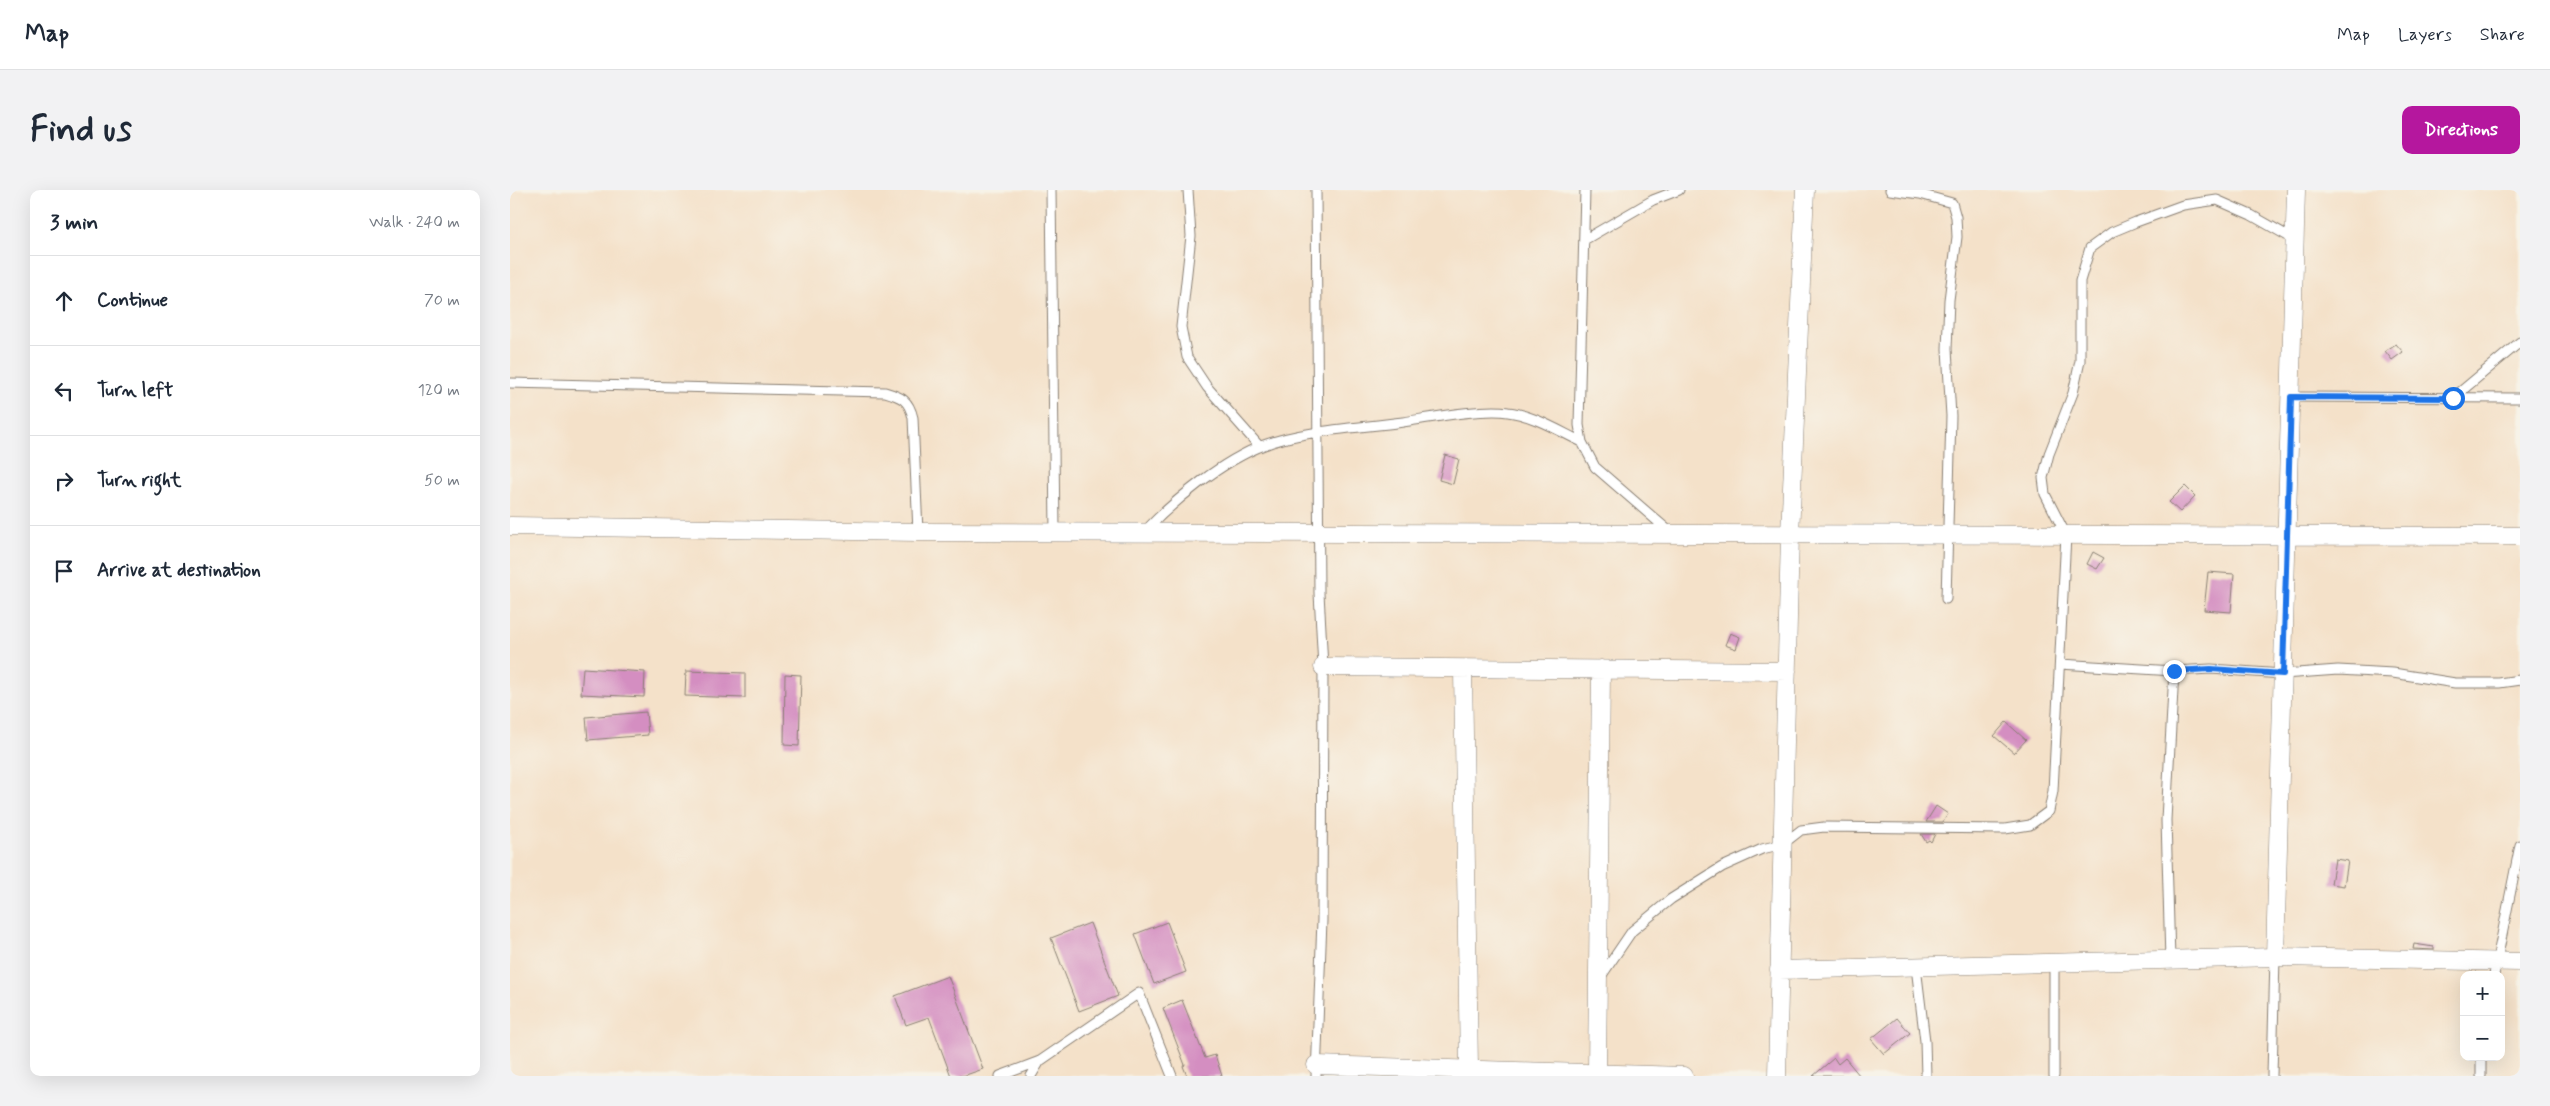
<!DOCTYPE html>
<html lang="en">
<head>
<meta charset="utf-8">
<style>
	body { margin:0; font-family:Mynerve,sans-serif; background:#f2f2f3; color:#1f2937 }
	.controls { position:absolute; right:15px; bottom:15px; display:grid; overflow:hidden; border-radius:10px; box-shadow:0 5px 20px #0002 }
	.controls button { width:45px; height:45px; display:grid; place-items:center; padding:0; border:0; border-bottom:1px solid #e0e1e3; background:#fff; color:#1f2937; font:25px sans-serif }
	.stop { position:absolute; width:15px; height:15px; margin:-11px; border:4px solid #1a73e8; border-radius:50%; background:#fff }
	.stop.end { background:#1a73e8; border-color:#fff; box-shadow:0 1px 5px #0008 }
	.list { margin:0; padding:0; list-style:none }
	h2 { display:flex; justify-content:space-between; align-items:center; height:65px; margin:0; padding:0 20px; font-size:21px }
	h2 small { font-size:16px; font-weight:400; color:#747a83 }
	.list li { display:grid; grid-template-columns:32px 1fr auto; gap:15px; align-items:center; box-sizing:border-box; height:90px; padding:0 20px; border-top:1px solid #e0e1e3 }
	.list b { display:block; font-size:19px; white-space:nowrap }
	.list em { font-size:16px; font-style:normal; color:#747a83 }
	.icon { flex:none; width:28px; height:28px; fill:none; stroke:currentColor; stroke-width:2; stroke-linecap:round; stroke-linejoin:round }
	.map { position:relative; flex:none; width:2010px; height:886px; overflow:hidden; border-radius:10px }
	header { display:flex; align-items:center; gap:30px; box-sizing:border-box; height:70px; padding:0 25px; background:#fff; border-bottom:1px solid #e0e1e3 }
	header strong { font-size:24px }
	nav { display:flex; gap:28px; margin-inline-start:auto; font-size:18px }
	.intro { display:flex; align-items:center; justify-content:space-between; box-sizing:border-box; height:120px; padding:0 30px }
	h1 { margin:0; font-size:35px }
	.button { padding:12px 22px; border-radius:10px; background:#b5179e; color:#fff; font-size:18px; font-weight:700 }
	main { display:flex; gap:30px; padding:0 30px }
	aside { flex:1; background:#fff; border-radius:10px; box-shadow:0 5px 20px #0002 }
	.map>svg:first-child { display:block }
</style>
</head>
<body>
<header>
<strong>Map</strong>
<nav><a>Map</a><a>Layers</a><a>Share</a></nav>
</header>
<div class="intro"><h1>Find us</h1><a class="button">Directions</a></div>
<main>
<aside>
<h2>3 min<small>Walk · 240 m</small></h2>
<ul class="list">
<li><svg class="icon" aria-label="ahead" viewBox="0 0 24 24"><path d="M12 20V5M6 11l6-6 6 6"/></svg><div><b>Continue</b></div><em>70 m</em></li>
<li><svg class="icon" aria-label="left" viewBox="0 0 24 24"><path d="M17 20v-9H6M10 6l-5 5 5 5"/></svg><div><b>Turn left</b></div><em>120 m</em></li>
<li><svg class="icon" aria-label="right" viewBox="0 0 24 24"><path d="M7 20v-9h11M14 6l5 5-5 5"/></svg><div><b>Turn right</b></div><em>50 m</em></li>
<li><svg class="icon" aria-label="arrive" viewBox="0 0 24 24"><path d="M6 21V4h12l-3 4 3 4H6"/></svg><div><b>Arrive at destination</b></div></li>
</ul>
</aside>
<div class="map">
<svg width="2010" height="886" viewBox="0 0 2010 886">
	<rect width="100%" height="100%" fill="#f7f3e8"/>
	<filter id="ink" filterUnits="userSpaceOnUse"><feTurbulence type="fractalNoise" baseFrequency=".02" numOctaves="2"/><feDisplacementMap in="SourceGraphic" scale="10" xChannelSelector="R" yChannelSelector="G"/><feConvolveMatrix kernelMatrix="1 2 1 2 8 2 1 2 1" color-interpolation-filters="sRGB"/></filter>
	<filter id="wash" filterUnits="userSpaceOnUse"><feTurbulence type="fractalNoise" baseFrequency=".0096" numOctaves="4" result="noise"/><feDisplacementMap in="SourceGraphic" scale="20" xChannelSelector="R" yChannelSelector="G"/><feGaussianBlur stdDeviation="1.12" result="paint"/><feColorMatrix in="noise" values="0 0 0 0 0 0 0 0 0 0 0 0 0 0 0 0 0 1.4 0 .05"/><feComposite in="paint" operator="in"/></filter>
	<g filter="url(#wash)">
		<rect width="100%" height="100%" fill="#f4e1c9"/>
		<g id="blocks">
			<path fill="#d48ec1" d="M1886,154l7,8 -11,8 -7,-9z
				M935,265l14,4 -6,25 -14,-4z
				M1675,296l10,10 -15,16 -11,-10z
				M1583,362l11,6 -7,11 -10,-5z
				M1698,382l26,2 -3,38 -27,-2z
				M1220,443l10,4 -4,12 -11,-4z
				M73,478l62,4 -1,25 -63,-3z
				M176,481l59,2v25l-60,-2z
				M275,484l16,1 -2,71 -15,-1z
				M136,522l2,23 -60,5 -2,-23z
				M1496,532l20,18 -12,13 -20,-17z
				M1426,616l12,8 -5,8h-17z
				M1411,644h14l-4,8 -2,-2 -3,2z
				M1825,669l13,2 -4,25 -13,-2z
				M657,732l19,50 -32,12 -19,-50z
				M580,733l28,73 -39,15 -28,-73z
				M1904,754l20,3v3l-21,-1z
				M438,786l35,93 -20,7h-12l-22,-59 -23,8 -11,-29z
				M672,810l23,58 10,-3 7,21h-35l-4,-10 2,-1 -22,-57z
				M1387,828l13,15 -26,21 -13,-15z
				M1324,868l4,6 7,-6 15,18h-47z"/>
		</g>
	</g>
	<g filter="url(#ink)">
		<use href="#blocks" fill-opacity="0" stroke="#887e72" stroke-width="1"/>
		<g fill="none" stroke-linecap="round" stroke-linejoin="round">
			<g stroke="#887e72" stroke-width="11">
				<path id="service" d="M541,0l4,342
					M678,0l3,46 -10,91 6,30 20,30 53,60
					M1075,0l-6,235 3,17 13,25 75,65
					M1380,0l30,4 32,9 4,14 1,20 -8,63 -2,49 4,67 -5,183
					M1074,50l69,-40 26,-10
					M0,193l375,9c17,5 24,8 28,26l5,114
					M1781,207l229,1
					M1943,208l67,-56
					M635,341c31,-32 77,-70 119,-86 40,-15 96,-17 139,-23 27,-4 79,-14 105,-10 25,3 51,19 74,30
					M1550,474l114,7 37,-2 72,5 55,-4 55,3 62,10h44l21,-3
					M1660,770l-4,-140 8,-149
					M1544,773v113
					M1406,777l9,74 1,35
					M1984,785l26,-130
					M1090,788l32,-47 39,-32 51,-32 40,-18 21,-5 18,-14 23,-3 181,2 25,-4 19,-14 4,-20 13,-256 -21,-41 -2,-16 6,-24 24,-61 7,-32v-80l10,-33 22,-16 24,-10 47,-17 34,-5 34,15 44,25
					M1971,867v19
					M490,886l40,-15 99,-68 33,83
					M521,886l9,-15
					M806,886l6,-156 1,-253 -4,-74 -3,-403
					M1762,886l3,-119"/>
			</g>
			<g stroke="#887e72" stroke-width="19">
				<path id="minor" d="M0,336l408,6 1602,4
					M813,477l464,4
					M953,479l6,400
					M1765,767l21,-767
					M1269,780l496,-13 245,5
					M806,875l368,11
					M1087,883l4,-404
					M1267,886l13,-542 15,-344"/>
			</g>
			<use href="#service" stroke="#fff" stroke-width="9"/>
			<use href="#minor" stroke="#fff" stroke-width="18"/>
		</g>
	</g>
	<g fill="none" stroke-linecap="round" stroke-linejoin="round" filter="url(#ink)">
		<path stroke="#1a73e8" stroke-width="6" d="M1664,481l37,-2 72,5 8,-277 162,1"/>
	</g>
</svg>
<div class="controls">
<button>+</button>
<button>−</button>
</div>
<div class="stop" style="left:1943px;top:208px"></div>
<div class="stop end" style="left:1664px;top:481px"></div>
</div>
</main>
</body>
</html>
